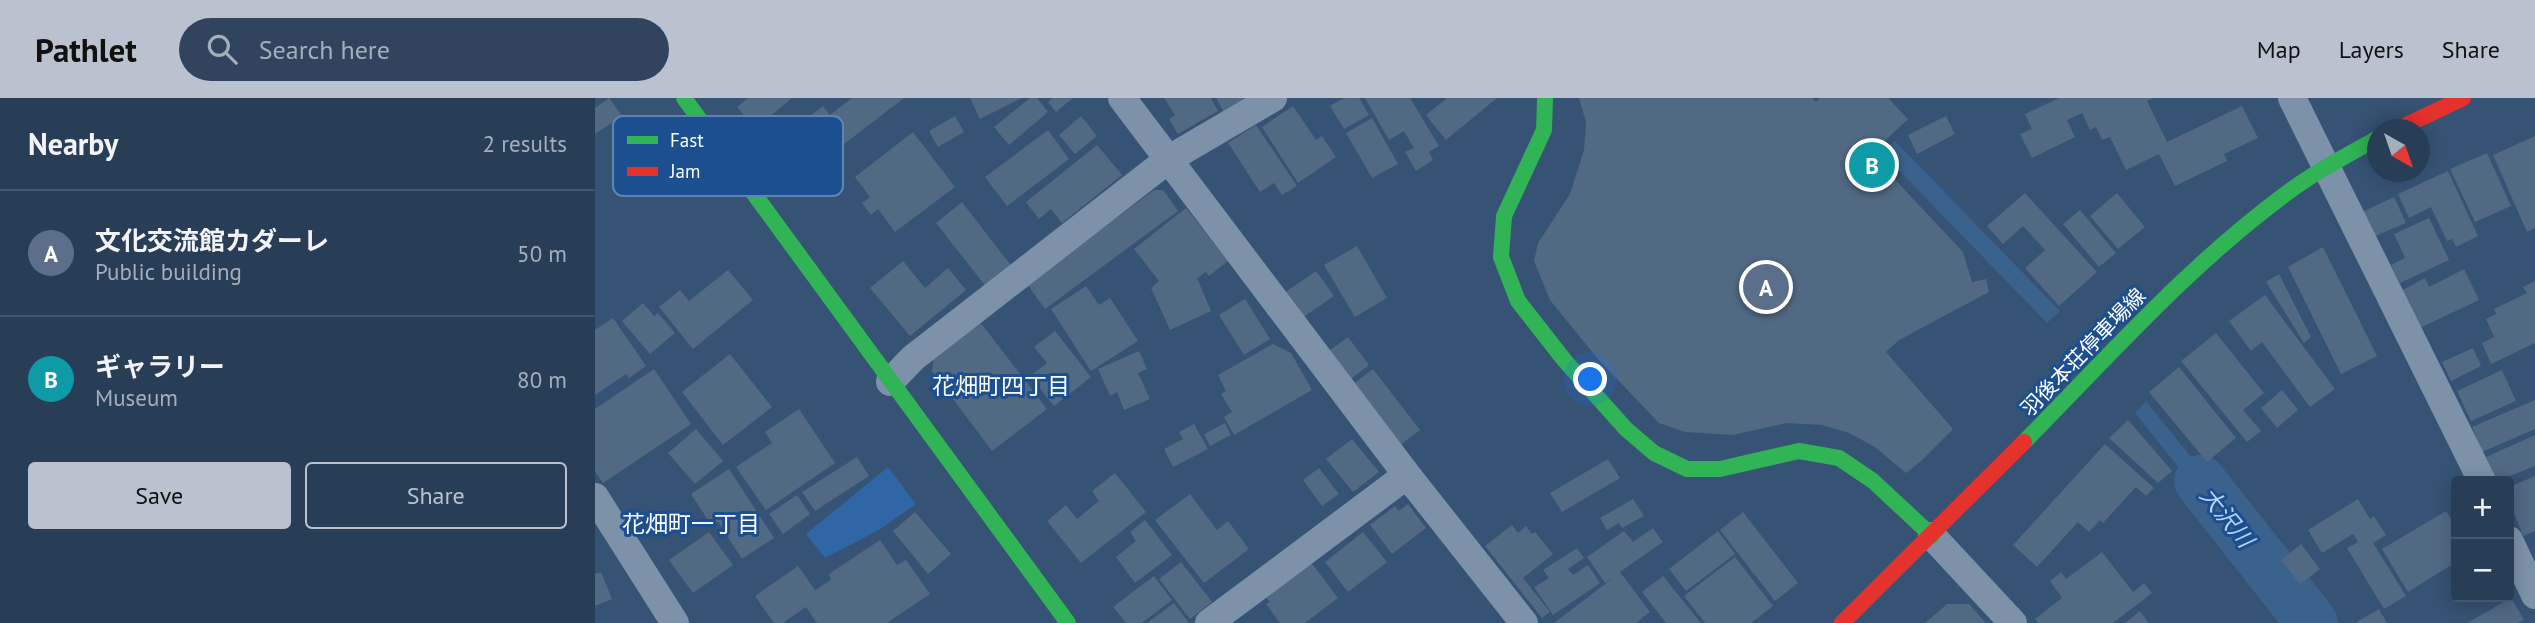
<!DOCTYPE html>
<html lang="en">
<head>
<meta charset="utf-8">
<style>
	body { margin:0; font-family:"PT Sans","Noto Sans JP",sans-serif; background:#30455d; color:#f1f3f6 }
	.controls { position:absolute; right:21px; bottom:21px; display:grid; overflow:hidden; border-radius:7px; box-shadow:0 4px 18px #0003 }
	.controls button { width:63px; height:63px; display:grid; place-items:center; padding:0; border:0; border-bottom:2px solid #44576d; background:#283e57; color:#f1f3f6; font:35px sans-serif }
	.compass { position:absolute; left:1772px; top:21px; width:63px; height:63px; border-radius:50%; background:#283e57; box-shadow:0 4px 18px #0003; rotate:140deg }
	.you { position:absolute; left:996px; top:282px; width:24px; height:24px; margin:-18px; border:5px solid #fff; border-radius:50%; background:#1a73e8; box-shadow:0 0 0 10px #1a73e833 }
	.badge { display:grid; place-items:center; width:46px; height:46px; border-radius:50%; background:#b9c2ce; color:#fff; font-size:23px; font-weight:700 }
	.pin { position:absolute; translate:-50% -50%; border:4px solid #fff; box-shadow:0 2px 7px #0006 }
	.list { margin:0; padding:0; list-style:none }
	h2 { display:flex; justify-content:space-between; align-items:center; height:91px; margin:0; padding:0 28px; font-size:30px }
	h2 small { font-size:23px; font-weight:400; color:#a5aeba }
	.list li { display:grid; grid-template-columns:46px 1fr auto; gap:21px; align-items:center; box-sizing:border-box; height:126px; padding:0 28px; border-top:2px solid #44576d }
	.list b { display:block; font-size:26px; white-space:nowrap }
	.list p { margin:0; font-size:23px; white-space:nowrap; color:#a5aeba }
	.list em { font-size:23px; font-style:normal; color:#a5aeba }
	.actions { display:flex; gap:14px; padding:21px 28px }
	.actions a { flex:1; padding:16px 0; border:2px solid #b9c2ce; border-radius:7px; text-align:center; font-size:24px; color:#b9c2ce }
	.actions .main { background:#b9c2ce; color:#111 }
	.icon { flex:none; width:38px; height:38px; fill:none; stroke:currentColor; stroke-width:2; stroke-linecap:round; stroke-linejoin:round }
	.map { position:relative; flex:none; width:1940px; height:525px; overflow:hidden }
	header { display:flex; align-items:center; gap:42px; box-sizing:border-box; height:98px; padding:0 35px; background:#b9c2ce; color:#111 }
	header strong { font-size:33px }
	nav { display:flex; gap:38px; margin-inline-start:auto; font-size:24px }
	.search { width:490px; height:63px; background:#30455d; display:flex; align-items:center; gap:18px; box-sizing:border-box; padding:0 24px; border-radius:38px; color:#a5aeba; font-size:26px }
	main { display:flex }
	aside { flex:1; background:#283e57 }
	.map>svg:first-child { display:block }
</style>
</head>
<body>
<header>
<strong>Pathlet</strong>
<div class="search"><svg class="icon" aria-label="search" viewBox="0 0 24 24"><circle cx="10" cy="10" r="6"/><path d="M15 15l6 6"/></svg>Search here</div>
<nav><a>Map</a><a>Layers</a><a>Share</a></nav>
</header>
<main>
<aside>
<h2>Nearby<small>2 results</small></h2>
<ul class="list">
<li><span class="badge" style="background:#5c6f8a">A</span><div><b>文化交流館カダーレ</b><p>Public building</p></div><em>50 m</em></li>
<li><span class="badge" style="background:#0f9aa8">B</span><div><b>ギャラリー</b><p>Museum</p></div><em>80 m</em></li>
</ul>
<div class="actions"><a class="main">Save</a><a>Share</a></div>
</aside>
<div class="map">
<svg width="1940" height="525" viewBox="0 0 1940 525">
	<rect width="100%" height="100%" fill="#365274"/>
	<path fill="#2f66a5" d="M293,369l28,37 -37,26 -54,28 -19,-24z"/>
	<path fill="#3b618d" d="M1300,43l165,170 -13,12 -165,-170z
		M1551,303l106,132 -13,10 -104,-130z
		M1670,450l52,65 6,10h-19l-50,-64z"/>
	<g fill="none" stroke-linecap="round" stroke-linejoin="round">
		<path stroke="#3b618d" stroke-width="52" d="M1605,383l112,142"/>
	</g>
	<path fill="#526984" d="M14,0l13,18 -27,18v-26z
		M153,0h44l-37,31 -18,-22z
		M257,0h52l-82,63 -26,-34 27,-21 7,9z
		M375,0h52l-42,21z
		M435,0h7l11,14 -39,33 -15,-18z
		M457,0h21l-17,14 -8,-10z
		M569,0h47l7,13 -40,23 -9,-15 6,-4z
		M621,0h29l-22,13z
		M749,0h15l10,17 -25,14 -14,-23z
		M770,0h45l29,48 -10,6 4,8 -17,11 -11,-19 9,-4 -10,-17 -15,9z
		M852,0h50l-51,42 -20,-25z
		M984,0h233l4,4 4,-4h68l20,21 -37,35 92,98 9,30 14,-3 3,13 -90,48 -13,12 67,77 -32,32 -15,12 -31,-26 -26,-14 -27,-8 -35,-2 -54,12 -48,-3 -26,-9 -62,-65 -47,-58 -16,-39 4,-18 32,-49 14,-44 2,-28z
		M1464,0h95l-7,3 20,41 75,-36 16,32 -34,16 3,7 -52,25 -16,-32 -33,16 -16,-33 -8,3 -6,-13 -6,3 -8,-17 -15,7 8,17 -43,21 -12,-24 12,-5 -7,-15z
		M698,8l23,34 6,-4 14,21 -38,26 -36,-56z
		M360,18l9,16 -26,15 -9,-16z
		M486,18l16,20 -22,18 -16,-19z
		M1351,18l9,18 -38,20 -9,-19z
		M777,20l26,46 -26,14 -26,-45z
		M661,27l41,61 -15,9 -8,-12 -14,9 -32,-49z
		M453,32l21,29 -62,47 -22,-29z
		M318,34l42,55 -60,45 -17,-23 -7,6 -9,-12 8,-6 -15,-20z
		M1940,38v92l-8,4 -34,-77z
		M502,47l25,30 -60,48 -11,-14 -12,10 -13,-17z
		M1892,55l24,53 -36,16 -25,-53z
		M1853,73l30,65 -22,11 -4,-8 -5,2 -16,-34 -22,11 -11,-24z
		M559,92h9l15,21 -133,98 -18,-25z
		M1430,95l72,79 -38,34 -34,-38 20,-18 -22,-24 -20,18 -16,-18z
		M1522,95l28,34 -27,22 -28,-33z
		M1799,99l12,26 -33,14 -11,-25z
		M367,104l51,66 -26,20 -51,-65z
		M591,110l42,53 -19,15 -3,-4 -9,6 14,33 -41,19 -19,-42 8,-7 -25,-32z
		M1485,112l36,43 -17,14 -36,-43z
		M1834,120l20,42 -49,23 -9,-18 14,-7 -11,-24z
		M762,148l30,52 -32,19 -31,-52z
		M1728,149l54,109 -36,18 -53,-107z
		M308,163l22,27 23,-20 18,22 -56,46 -40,-48z
		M1869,171l15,31 -59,28 -19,-37 24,-13 4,9z
		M133,172l25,30 -60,49 -34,-42 21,-17 9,11z
		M721,173l18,25 -32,22 -18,-25z
		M1684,176l32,63 -7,6 -38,-61z
		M1940,183v62l-44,21 -9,-21 12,-6 -8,-18 10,-5 -2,-5 33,-16 -4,-6z
		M491,188l13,19 11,-7 28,43 -47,30 -40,-62z
		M1670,197l70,94 -25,18 -48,-65 -11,9 -22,-30z
		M650,201l25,40 -26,16 -25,-40z
		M48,205l11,13 4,-3 17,20 -25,21 -28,-33z
		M18,220l33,48 -17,12 -3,-4 -31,21v-65z
		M385,224l67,87 -55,42 -60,-80 2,-14z
		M460,233l36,46 -37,29 -24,-30 17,-13 -13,-16z
		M1621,235l48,60 -21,17 18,21 -14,11 -66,-81z
		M753,239l21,28 -22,17 -21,-29z
		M678,246l18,9 21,37 -78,45 -10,-18 8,-5 -11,-18 5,-3 -8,-16z
		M1878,250l8,18 -30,15 -9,-19z
		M544,253l8,18 -9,4 12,26 -26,11 -7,-18 -7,4 -12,-27z
		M135,256l42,53 -49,38 -41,-53z
		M1584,269l57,71 -29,24 -58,-70z
		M59,271l37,55 -88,59 -8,-12v-62z
		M778,271l47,61 -21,16 -47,-61z
		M1907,272l14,31 -45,20 -14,-30z
		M1687,292l16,20 -21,18 -16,-20z
		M1940,302v29l-53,23 -10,-25z
		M204,311l36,54 -69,47 -30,-43 36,-24 -7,-11z
		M1533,322l44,51 -14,12 -49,-45z
		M630,325l6,12 -21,11 -6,-12z
		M599,326l14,25 -35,18 -9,-18 19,-10 -4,-7z
		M101,331l27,32 -28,23 -27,-31z
		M1940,337v31l-38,15 -11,-24z
		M757,341l27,33 -26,20 -27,-33z
		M1510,346l49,44 -8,8 -10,-9 -33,36 -3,-3 -11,12 -11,-10 -41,45 -24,-22z
		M262,359l12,19 -54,35 -13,-19z
		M1013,361l12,19 -58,34 -12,-19z
		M724,370l20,26 -17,12 -19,-26z
		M134,371l45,69 -32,21 -24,-37 -6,4 -21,-32z
		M520,375l31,39 -65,51 -34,-42 19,-16 11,14 22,-18 -7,-10z
		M1940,378v55l-12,5 -14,-36v-13z
		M595,396l27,36 11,-9 21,28 -45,34 -49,-63z
		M202,397l13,19 -27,20 -14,-20z
		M1038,401l11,17 -22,12 -3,-5 -12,7 -7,-12z
		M1763,401l12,20 4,-3 12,19 -13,8 33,53 -22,13 -37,-61 11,-6 -5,-8 -31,19 -14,-23z
		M813,406l18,24 -34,26 -22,-29 25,-19 4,5z
		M1851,413l10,16v35l-48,30 -26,-43z
		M320,414l36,42 -23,20 -35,-43z
		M1148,414l55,71 -23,18 -55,-71z
		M550,422l27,35 -37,28 -19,-26 20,-16 -6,-9z
		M917,427l6,8 8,-7 6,8 3,-2 18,22 -30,24 27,34 -8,6 -57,-72z
		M1058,430l10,14 -43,30 30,40 -14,11h-82l59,-45 -8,5 -18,-26 37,-26 9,11z
		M1123,433l17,23 -49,37 -17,-22z
		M114,434l24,33 -40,28 -24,-33z
		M768,434l24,30 -39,30 -23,-30z
		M285,442l17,25 9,-5 24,34 -43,29h-70l-11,-16 -23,16h-9l-19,-27 43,-30 17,24 16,-10 -2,-6z
		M1706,446l19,25 -20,15 -19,-24z
		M982,450l7,10 -16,11 5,6 15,-10 12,18 -47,32 -19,-28 15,-9 -6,-8z
		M1507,454l31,40 11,-9 8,10 -39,30h-75l-3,-4 27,-21 -12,-17 11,-9 5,7z
		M1140,459l38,49 -22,17h-46l-21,-27z
		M586,464l31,40 -22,17 -31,-40z
		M716,464l27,36 -33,25h-25l-14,-19 4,-2 -4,-5z
		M6,474l11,27 -17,7v-32z
		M559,478l18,24 -30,23h-16l-13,-16z
		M1068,478l38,47h-35l-24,-31z
		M1916,500l13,22 -6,3h-51z
		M579,505l15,20h-42z
		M1352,506h22l17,19h-61z
		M1784,511l8,14h-32z
		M1545,513l9,12h-24z"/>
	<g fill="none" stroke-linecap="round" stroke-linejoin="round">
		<path stroke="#7d92a8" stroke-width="28" d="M527,0l285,377 117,148
			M1697,0l190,383
			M295,284l23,-24 256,-199 104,-61
			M0,399l80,126
			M1337,438l81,87
			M1914,442l26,55
			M614,525l198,-148"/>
		<path stroke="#30b455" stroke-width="16" d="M89,0l384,525
			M950,0l-1,32 -40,86 -3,41 17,44 47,60 61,68 28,24 33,16h33l79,-18 40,7 34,23 59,55
			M1429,344c85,-86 165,-177 263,-249 28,-21 60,-38 91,-55"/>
		<path stroke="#e5322d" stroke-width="16" d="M1801,32l67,-32
			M1247,525l182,-181"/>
	</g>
	<g text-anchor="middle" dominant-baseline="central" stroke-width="6" stroke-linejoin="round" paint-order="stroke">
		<g font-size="21" fill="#fff" stroke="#1b4f8f">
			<text transform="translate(1488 254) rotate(-46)">羽後本荘停車場線</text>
		</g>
		<g font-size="23" fill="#fff" stroke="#1b4f8f">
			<text x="406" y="287">花畑町四丁目</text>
			<text x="96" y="425">花畑町一丁目</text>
		</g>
		<g font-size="23" font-style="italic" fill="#b5d3f5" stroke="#1b4f8f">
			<text transform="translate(1632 419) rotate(51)">大沢川</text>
		</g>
	</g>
	<rect x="18" y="18" width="230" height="80" rx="10" fill="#1b4f8f" stroke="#5f84b1" stroke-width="2"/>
	<rect x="32" y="38" width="31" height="8" fill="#30b455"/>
	<rect x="32" y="69" width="31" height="9" fill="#e5322d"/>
	<g font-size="19" fill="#fff">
		<text x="75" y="49">Fast</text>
		<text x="75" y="80">Jam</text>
	</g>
</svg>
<div class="controls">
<button>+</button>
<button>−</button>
</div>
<svg class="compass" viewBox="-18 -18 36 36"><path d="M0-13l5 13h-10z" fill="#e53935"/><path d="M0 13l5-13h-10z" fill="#a5aeba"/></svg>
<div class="you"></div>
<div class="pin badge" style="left:1171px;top:189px;background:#5c6f8a">A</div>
<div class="pin badge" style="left:1277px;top:67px;background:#0f9aa8">B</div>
</div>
</main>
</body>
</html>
